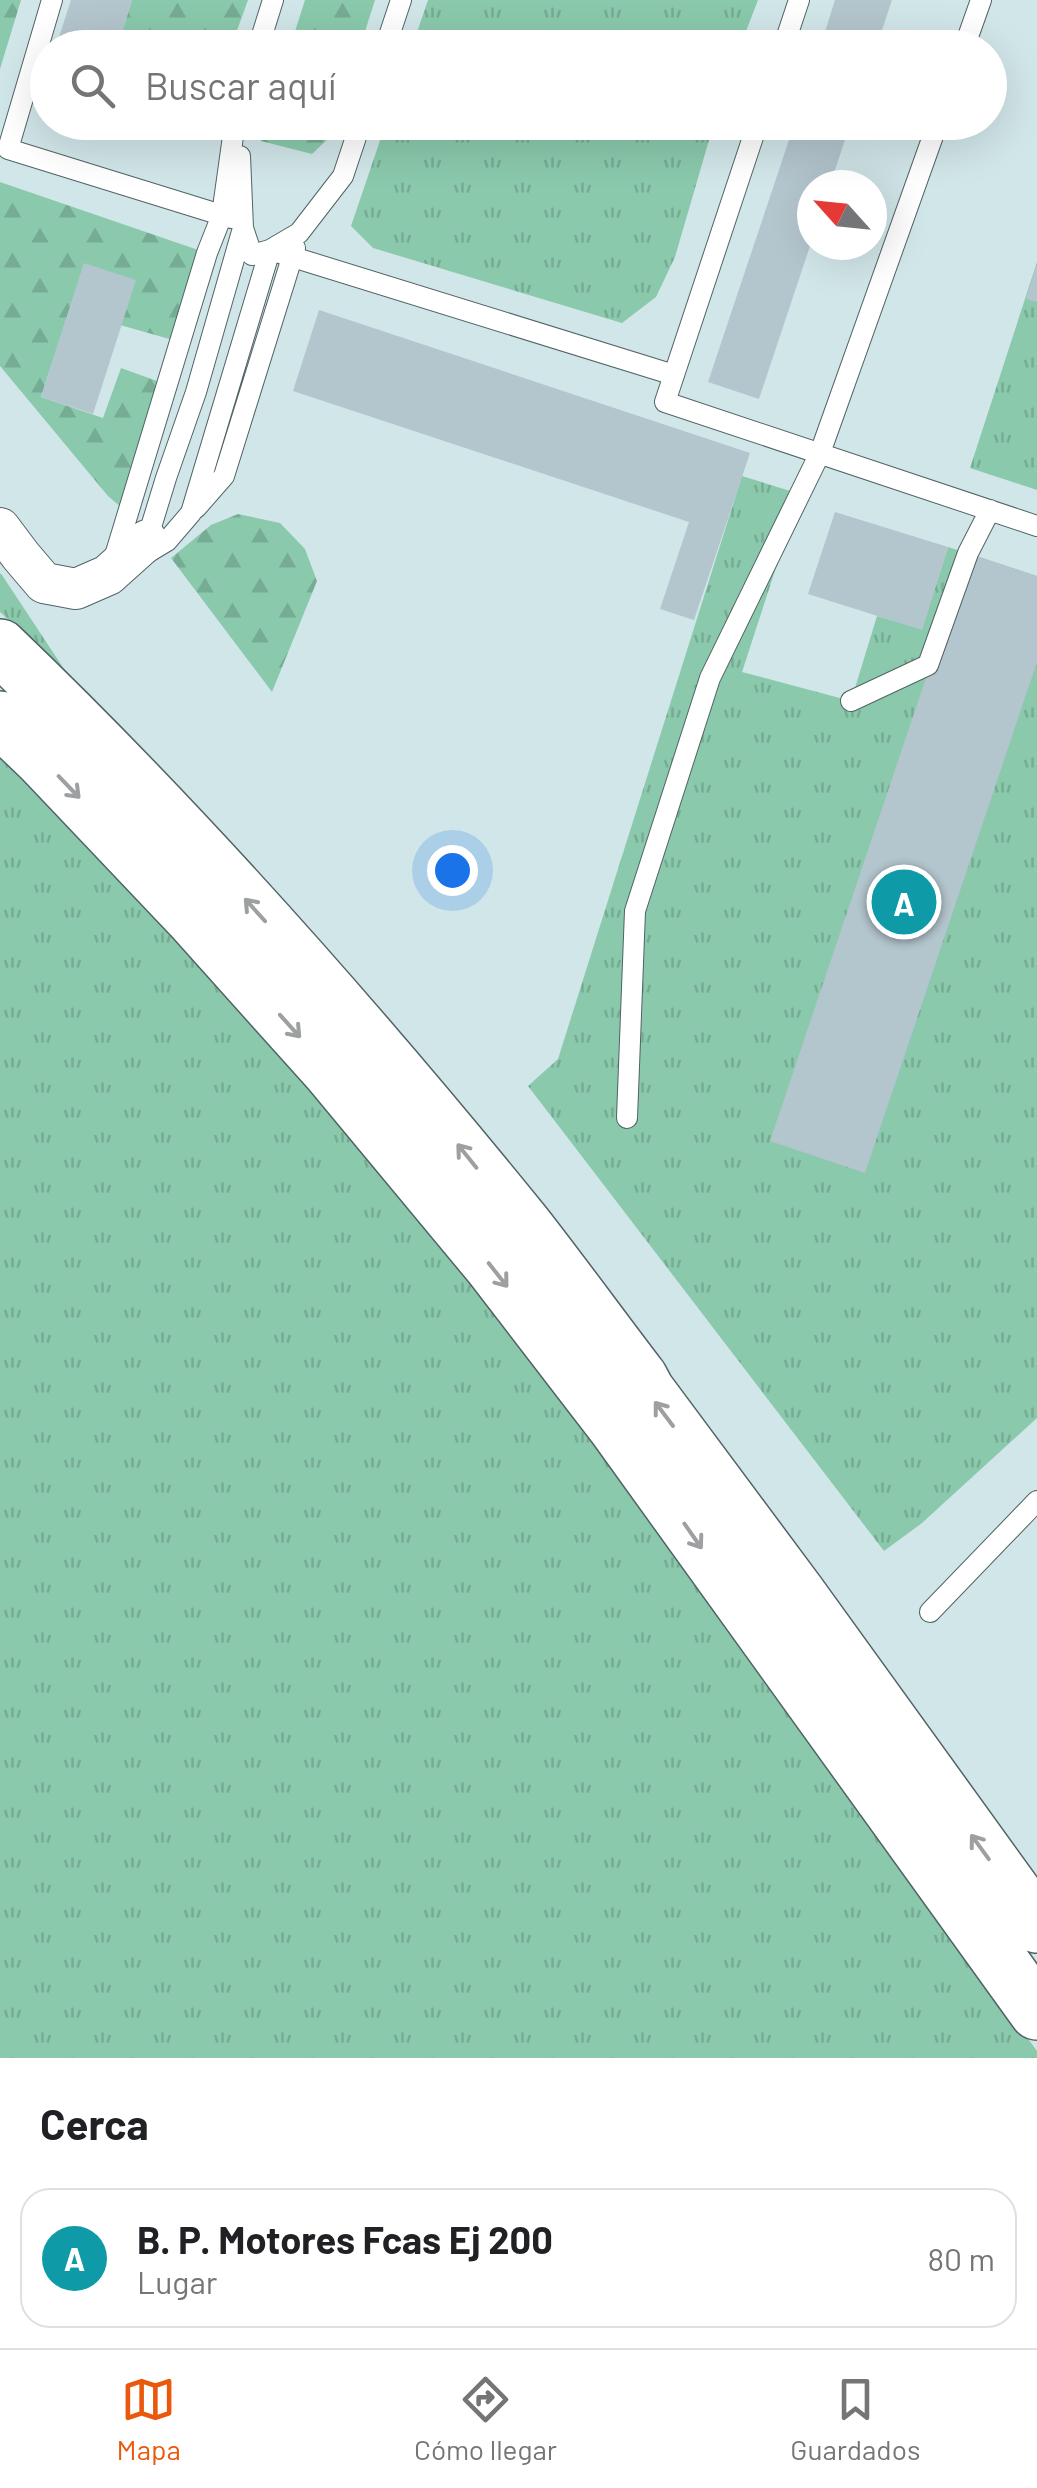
<!DOCTYPE html>
<html lang="es">
<head>
<meta charset="utf-8">
<style>
	body { margin:0; font-family:Barlow,sans-serif; background:#f2f2f2; color:#202124 }
	.compass { position:absolute; left:797px; top:170px; width:90px; height:90px; border-radius:50%; background:#fff; box-shadow:0 10px 40px #0002; rotate:297deg }
	.you { position:absolute; left:452px; top:870px; width:35px; height:35px; margin:-25px; border:8px solid #fff; border-radius:50%; background:#1a73e8; box-shadow:0 0 0 15px #1a73e833 }
	.badge { display:grid; place-items:center; width:65px; height:65px; border-radius:50%; background:#ea580c; color:#fff; font-size:32px; font-weight:700 }
	.pin { position:absolute; translate:-50% -50%; border:5px solid #fff; box-shadow:0 2px 10px #0006 }
	.list { margin:0; padding:0; list-style:none }
	h2 { display:flex; justify-content:space-between; align-items:center; height:130px; margin:0; padding:0 40px; font-size:42px }
	h2 small { font-size:32px; font-weight:400; color:#757577 }
	.list li { display:grid; grid-template-columns:65px 1fr auto; gap:30px; align-items:center; box-sizing:border-box; height:140px; margin:0 20px 20px; padding:0 20px; border:2px solid #e0e0e0; border-radius:30px }
	.list b { display:block; font-size:38px; white-space:nowrap }
	.list p { margin:0; font-size:32px; white-space:nowrap; color:#757577 }
	.list em { font-size:32px; font-style:normal; color:#757577 }
	.icon { flex:none; width:55px; height:55px; fill:none; stroke:currentColor; stroke-width:2; stroke-linecap:round; stroke-linejoin:round }
	.map { position:relative; flex:none; width:1037px; height:2058px; overflow:hidden }
	.search { position:absolute; background:#fff; box-shadow:0 10px 40px #0002; left:30px; right:30px; top:30px; height:110px; display:flex; align-items:center; gap:25px; box-sizing:border-box; padding:0 35px; border-radius:55px; color:#757577; font-size:38px }
	.sheet { height:290px; background:#fff }
	nav { display:flex; justify-content:space-around; align-items:center; box-sizing:border-box; height:140px; border-top:2px solid #e0e0e0; background:#fff; font-size:28px; color:#757577 }
	nav a { display:grid; justify-items:center; gap:5px }
	nav .on { color:#ea580c }
	.map>svg:first-child { display:block }
</style>
</head>
<body>
<div class="map">
<svg width="1037" height="2058" viewBox="0 0 1037 2058">
	<defs>
		<pattern id="grass-tufts" width="24" height="20" patternUnits="userSpaceOnUse" patternTransform="scale(2.5)"><rect width="24" height="20" fill="#8ac9ac"/><path d="M3 7l-1-3M5 7V3M7 7l1-3M15 17l-1-3M17 17v-4M19 17l1-3" fill="none" stroke="#76ac93"/></pattern>
		<pattern id="forest-firs" width="22" height="20" patternUnits="userSpaceOnUse" patternTransform="scale(2.5)"><rect width="22" height="20" fill="#8ac9ac"/><path d="M5 1l3.5 6h-7zM16 11l3.5 6h-7z" fill="#76ac93"/></pattern>
	</defs>
	<rect width="100%" height="100%" fill="#d1e6e9"/>
	<path fill="url(#grass-tufts)" d="M428,0h330l-18,47h-328z
		M386,123v-1l328,1 -39,134 -19,40 -34,26 -249,-75 -22,-22z
		M1037,262v228l-67,-22z
		M742,476l58,18 -58,178 109,29 26,-85 45,13 26,-82 89,29v842l-115,105 -38,28 -356,-465 30,-27z
		M0,573l2,2 64,97 -66,-60z
		M0,749l178,184 243,285 264,347 352,486v7h-1037z"/>
	<path fill="url(#forest-firs)" d="M0,0h21l-21,69z
		M132,0h116l-17,47 -114,1z
		M305,0h70l-15,47h-70z
		M267,123v-1l69,1 -4,12 -20,19 -51,-13z
		M0,182l207,71 -27,89 -60,-17 -36,-61 -43,133 62,21 18,-50 47,17 -39,129 -21,-18 -108,-130z
		M238,514l42,9 25,26 12,32 -45,111 -101,-134 40,-33z"/>
	<path fill="#b3c5cd" d="M71,0h61l-15,48h-27l-31,-11z
		M835,0h57l-16,48h-56z
		M795,122h56l-21,63h-18v55l-53,159 -51,-17z
		M84,263l52,17 -43,134 -52,-17z
		M1036,266h1v36l-11,-3z
		M319,310l431,143 -56,167 -34,-11 29,-87 -396,-131z
		M835,512l113,35 -26,83 -114,-36z
		M968,553l69,23v86l-172,511 -95,-32z"/>
	<g fill="none" stroke-linecap="round" stroke-linejoin="round">
		<g stroke="#516365" stroke-width="22">
			<path id="lane" d="M52,0l-44,149 223,69
				M258,48l15,-48
				M385,48l16,-48
				M783,48l16,-48
				M964,48l17,-48
				M758,122l-93,280 372,124
				M240,156l3,72
				M196,508l28,-32 71,-228
				M147,540l19,-62 30,-86 47,-164 9,27 18,-5 29,-17 44,-57 18,-54
				M142,556l25,-15 24,-28 79,-263 404,125
				M114,559l93,-306 15,-38 13,-93
				M851,701l77,-36 40,-112 22,-43
				M627,1118l8,-207 75,-233 110,-225 118,-331
				M930,1612l107,-111"/>
		</g>
		<g stroke="#516365" stroke-width="42">
			<path id="street" d="M0,528l21,28 23,27 32,6 32,-14 39,-35"/>
		</g>
		<g stroke="#516365" stroke-width="58">
			<path id="secondary" d="M0,647c188,180 361,377 525,579 39,50 76,101 115,152l7,13 151,203 239,331
				M0,719l42,40 149,157 139,155 162,195 123,160 422,586"/>
		</g>
		<use href="#lane" stroke="#fff" stroke-width="20"/>
		<use href="#street" stroke="#fff" stroke-width="40"/>
		<use href="#secondary" stroke="#fff" stroke-width="55"/>
	</g>
	<defs><path id="oneway-shaft" d="M-6 0H5M1.5-3L5.5 0L1.5 3" fill="none" stroke-width="1.6" stroke-linecap="round" stroke-linejoin="round" transform="scale(2.5)"/></defs>
	<g stroke="#9d9fa0">
		<use href="#oneway-shaft" transform="translate(69 787) rotate(46)"/>
		<use href="#oneway-shaft" transform="translate(255 910) rotate(-132)"/>
		<use href="#oneway-shaft" transform="translate(290 1026) rotate(48)"/>
		<use href="#oneway-shaft" transform="translate(467 1156) rotate(-129)"/>
		<use href="#oneway-shaft" transform="translate(498 1275) rotate(52)"/>
		<use href="#oneway-shaft" transform="translate(664 1414) rotate(-127)"/>
		<use href="#oneway-shaft" transform="translate(693 1536) rotate(55)"/>
		<use href="#oneway-shaft" transform="translate(980 1847) rotate(-126)"/>
	</g>
</svg>
<svg class="compass" viewBox="-18 -18 36 36"><path d="M0-13l5 13h-10z" fill="#e53935"/><path d="M0 13l5-13h-10z" fill="#757577"/></svg>
<div class="you"></div>
<div class="pin badge" style="left:904px;top:902px;background:#0f9aa8">A</div>
<div class="search"><svg class="icon" aria-label="search" viewBox="0 0 24 24"><circle cx="10" cy="10" r="6"/><path d="M15 15l6 6"/></svg>Buscar aquí</div>
</div>
<section class="sheet">
<h2>Cerca<small></small></h2>
<ul class="list">
<li><span class="badge" style="background:#0f9aa8">A</span><div><b>B. P. Motores Fcas Ej 200</b><p>Lugar</p></div><em>80 m</em></li>
</ul>
</section>
<nav>
<a class="on"><svg class="icon" aria-label="map" viewBox="0 0 24 24"><path d="M3 6l6-2 6 2 6-2v14l-6 2-6-2-6 2zM9 4v14M15 6v14"/></svg>Mapa</a>
<a><svg class="icon" aria-label="directions" viewBox="0 0 24 24"><path d="M12 3l9 9-9 9-9-9zM9 14v-3h6M13 9l2 2-2 2"/></svg>Cómo llegar</a>
<a><svg class="icon" aria-label="saved" viewBox="0 0 24 24"><path d="M7 4h10v16l-5-4-5 4z"/></svg>Guardados</a>
</nav>
</body>
</html>
